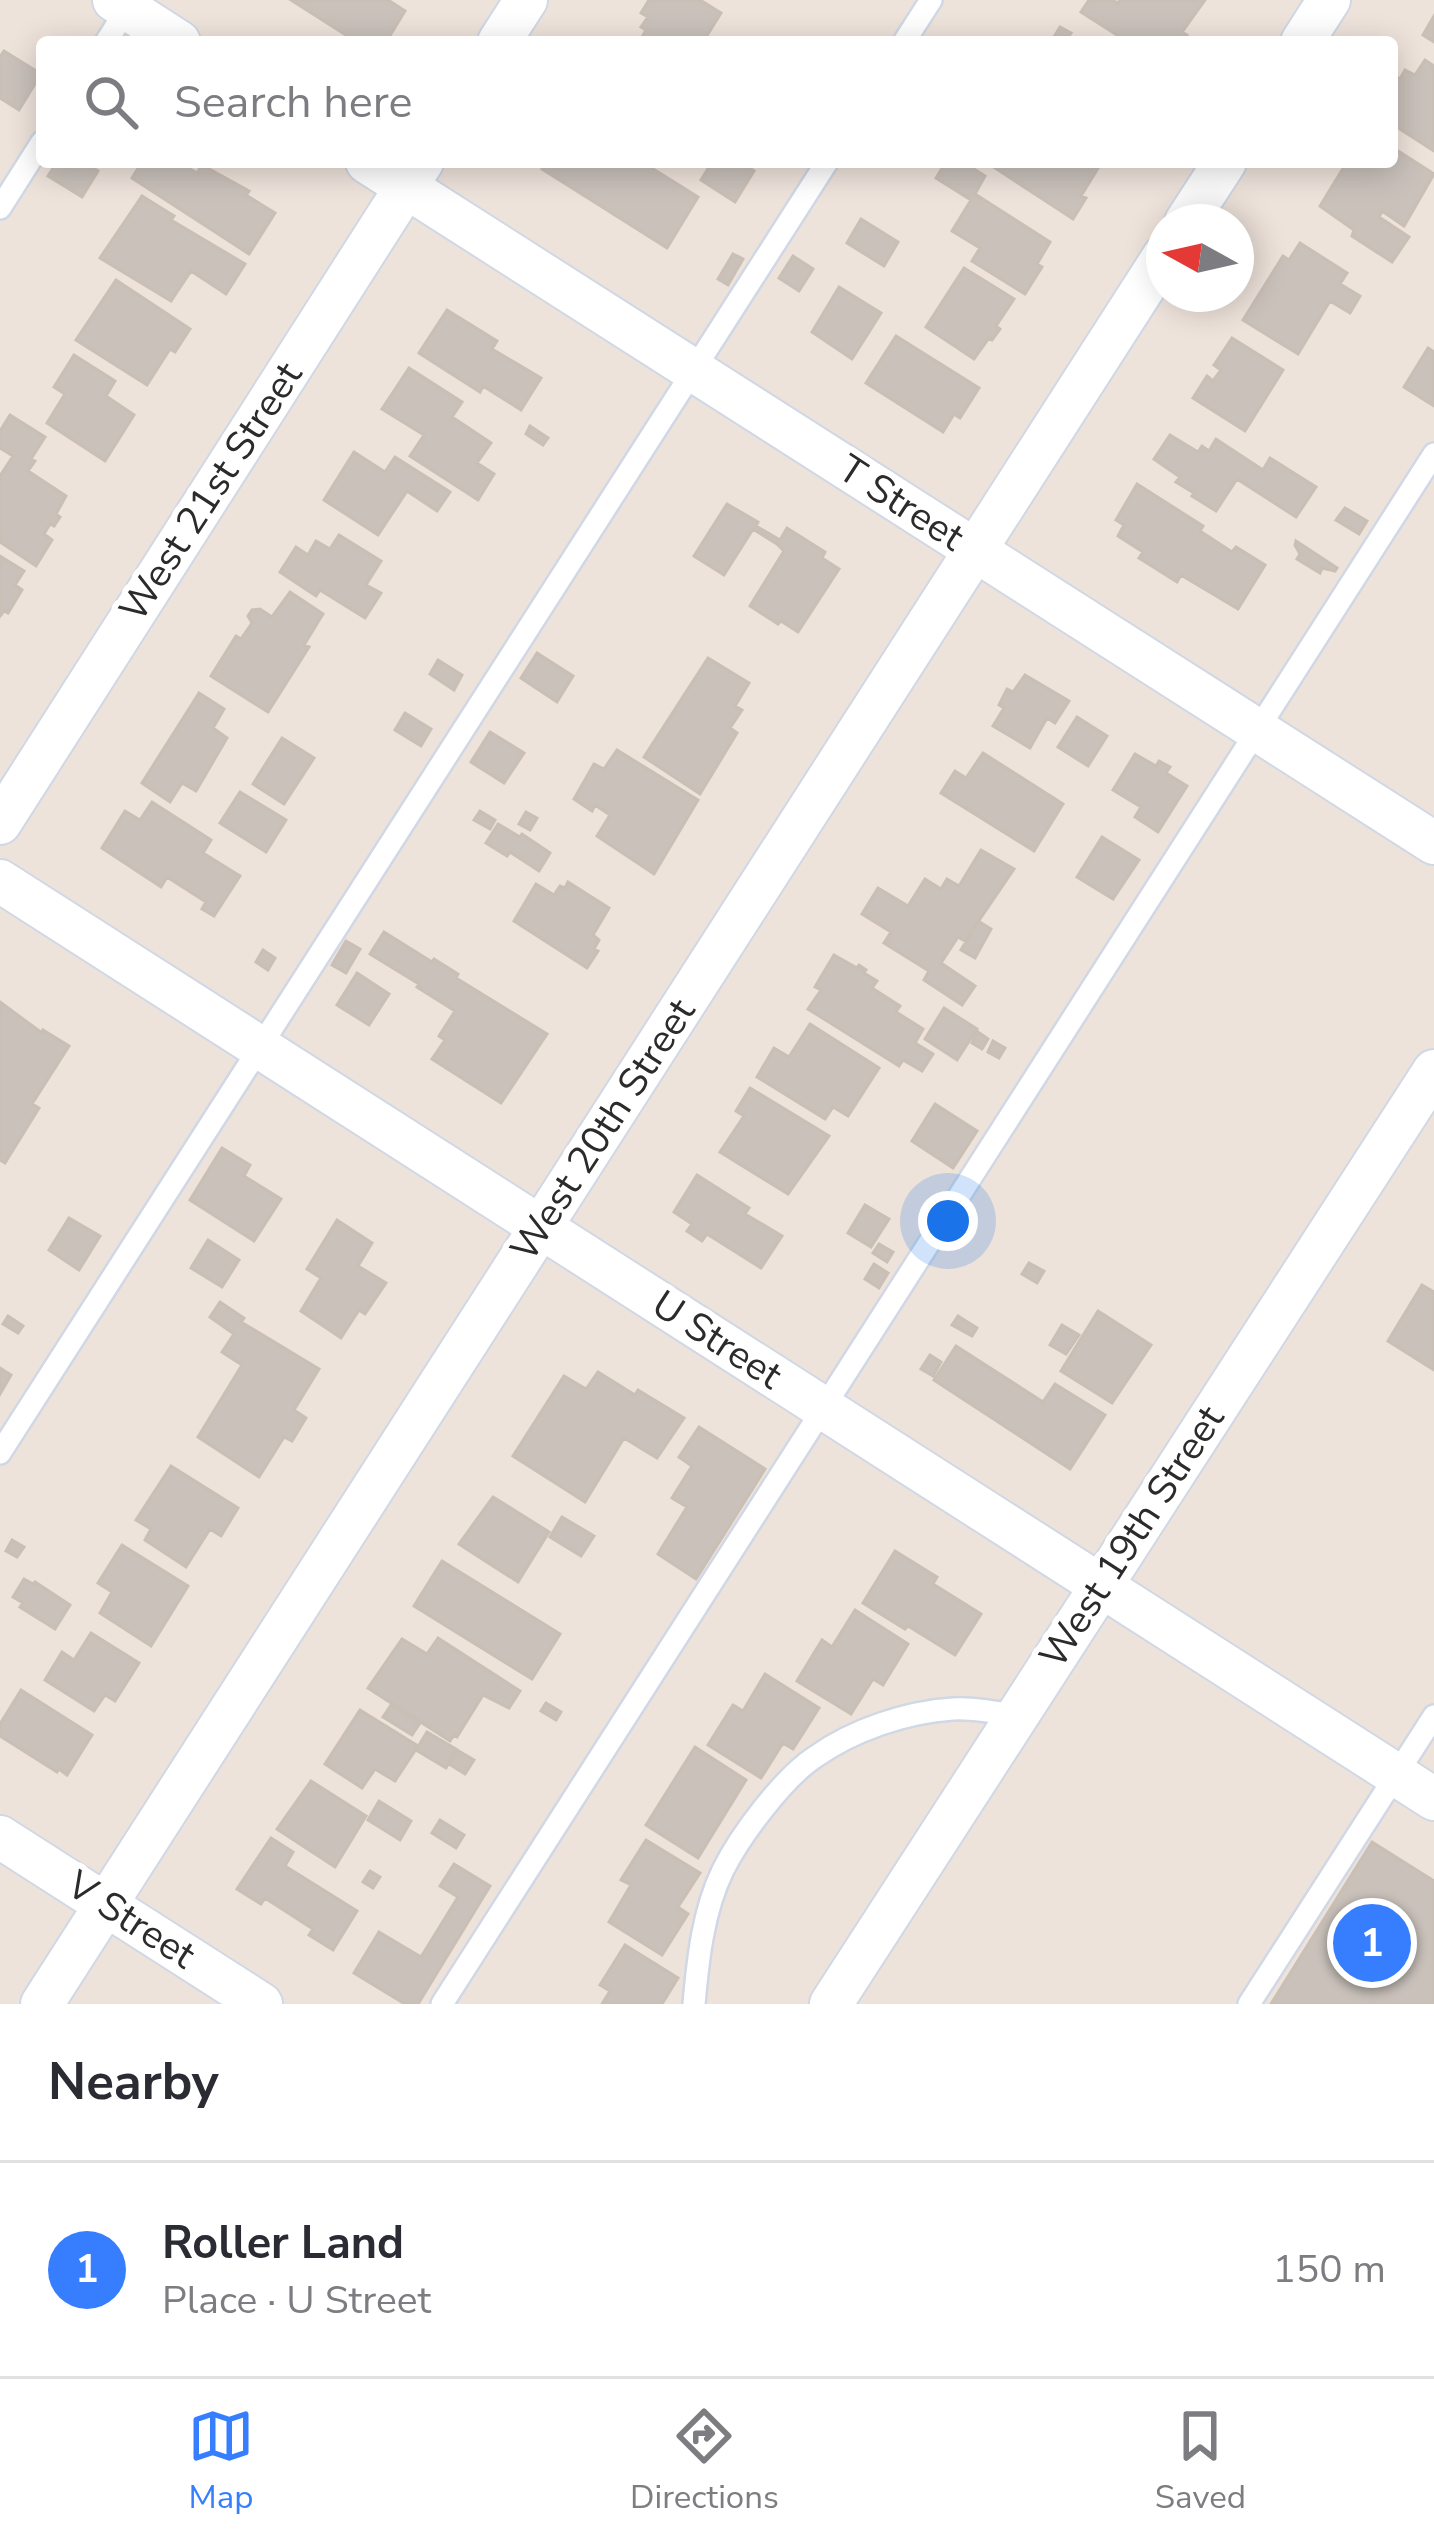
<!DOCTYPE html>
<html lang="en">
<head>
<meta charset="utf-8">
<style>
	body { margin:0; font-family:"Nunito Sans",sans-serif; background:#f7f7f7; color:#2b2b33 }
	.compass { position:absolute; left:1146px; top:204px; width:108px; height:108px; border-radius:50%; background:#fff; box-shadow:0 6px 30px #0003; rotate:278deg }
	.you { position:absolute; left:948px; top:1221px; width:42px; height:42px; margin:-30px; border:9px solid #fff; border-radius:50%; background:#1a73e8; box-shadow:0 0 0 18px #1a73e833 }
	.badge { display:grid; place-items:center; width:78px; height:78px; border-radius:50%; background:#377eff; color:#fff; font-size:39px; font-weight:700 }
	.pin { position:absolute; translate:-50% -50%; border:6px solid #fff; box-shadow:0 3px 12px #0006 }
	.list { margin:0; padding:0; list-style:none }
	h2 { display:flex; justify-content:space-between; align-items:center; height:156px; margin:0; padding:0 48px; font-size:51px }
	h2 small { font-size:39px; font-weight:400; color:#7c7c81 }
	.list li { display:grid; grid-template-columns:78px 1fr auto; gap:36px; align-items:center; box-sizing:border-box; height:216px; padding:0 48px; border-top:3px solid #e1e1e2 }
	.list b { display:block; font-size:45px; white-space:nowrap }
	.list p { margin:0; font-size:39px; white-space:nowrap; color:#7c7c81 }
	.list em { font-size:39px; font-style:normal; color:#7c7c81 }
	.icon { flex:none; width:66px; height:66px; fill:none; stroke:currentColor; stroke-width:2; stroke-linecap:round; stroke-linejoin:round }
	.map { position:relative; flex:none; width:1434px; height:2004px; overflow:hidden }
	.search { position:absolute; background:#fff; box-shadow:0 6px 30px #0003; left:36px; right:36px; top:36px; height:132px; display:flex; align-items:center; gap:30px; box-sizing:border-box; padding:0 42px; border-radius:12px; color:#7c7c81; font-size:45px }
	.sheet { height:372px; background:#fff }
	nav { display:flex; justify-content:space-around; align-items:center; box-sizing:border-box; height:168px; border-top:3px solid #e1e1e2; background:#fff; font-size:33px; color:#7c7c81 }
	nav a { display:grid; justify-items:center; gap:6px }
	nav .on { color:#377eff }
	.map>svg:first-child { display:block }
</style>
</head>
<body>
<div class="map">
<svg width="1434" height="2004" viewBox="0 0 1434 2004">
	<rect width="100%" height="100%" fill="#eee3db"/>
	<path fill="#c9c1ba" stroke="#cabfb5" stroke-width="3" d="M291,0h97l17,11 -19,31h-29z
		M649,0h51l21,13 -18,29h-58l-4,-3 5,-9 -5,-3 7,-10 -7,-4z
		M1089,0h23l6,3 2,-3h85l-23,32 5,3 -4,7h-55l-47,-30z
		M1434,16v26l-11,-7z
		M1060,27l11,6 -6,9 -11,-5z
		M4,51l37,23 -22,36 -19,-12v-41z
		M1425,60l9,6v85l-42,-27v-46l2,-3 6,4 5,-9 10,5z
		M1392,147l42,27 -30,52 -22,-15 -3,6 30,20 -17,25 -40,-26 2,-6 -34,-24 27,-44h45z
		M57,162h27l14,9 -16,26 -34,-21z
		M142,162h36l19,11 5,-8 47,26 -3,4 29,18 -26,41 -117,-76z
		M546,162h96l56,35 -31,51 -125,-79z
		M712,162h29l13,9 -19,31 -34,-22z
		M946,162h17l22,14 -10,18 75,48 -13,22 5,3 -17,27 -53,-33 8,-13 -28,-17 19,-31 -35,-22z
		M986,162h109l5,3 -19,31 5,2 -13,21z
		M142,196l32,20 -3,4 74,44 -19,30 -35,-23 -20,30 -71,-43z
		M861,219l37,23 -14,24 -37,-23z
		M1300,243l47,30 -7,11 20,12 -10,17 -20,-12 -32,53 -55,-34 40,-64 6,4z
		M733,254l10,5 -15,26 -10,-6z
		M793,256l20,13 -14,22 -20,-13z
		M964,268l50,31 -18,27 4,3 -8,11 -3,-2 -15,21 -48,-32z
		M116,280l74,49 -15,23 -5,-3 -23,36 -71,-45z
		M839,287l42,26 -29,46 -40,-27z
		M447,310l50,31 -5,8 49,29 -20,32 -38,-24 -3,6 -61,-39z
		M896,336l83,52 -19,30 -6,-4 -11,18 -77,-49z
		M1232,338l51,32 -38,61 -52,-33 14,-22 6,5 8,-11 -7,-5z
		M1428,348l6,4v54l-30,-19z
		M74,355l41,26 -9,15 28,19 -29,46 -58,-38 18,-29 -11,-7z
		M409,368l53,34 -10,15 39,26 -14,20 17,11 -16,26 -68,-44 14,-21 -42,-26z
		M10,415l35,22 -14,22 4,2 -7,10 38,25 -10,18 4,3 -6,9 -4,-2 -6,10 8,6 -16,26 -36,-24v-66l13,-20 -13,-8v-17z
		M530,426l18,12 -5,7 -17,-11z
		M1170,435l28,17 4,-6 7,5 7,-12 47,31 7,-12 46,29 -20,30 -59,-38 -21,32 -24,-15 2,-3 -18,-11 4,-5 -26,-18z
		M354,452l31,20 10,-15 55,35 -13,19 -30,-20 -29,44 -54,-35z
		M1137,484l66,42 -3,5 32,21 4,-5 29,18 -27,44 -57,-34 -4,7 -38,-24 4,-6 -25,-16 6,-11 -8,-5z
		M727,504l31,18 -2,4 24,14 7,-12 38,24 -3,6 17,11 -41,63 -17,-11 -3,3 -28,-18 34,-55 -7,-7 -24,-15 -29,46 -30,-19z
		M1345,508l22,13 -8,13 -23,-14z
		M339,535l42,26 -15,24 15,8 -16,25 -45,-28 -4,6 -36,-24 16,-25 12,8 8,-14 14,8z
		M1296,541l41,27 -2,3 -13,-3 -2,5 -23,-14 3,-5 -5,-9z
		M0,556l24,15 -9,14 7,5 -14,23 -4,-2 -4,5z
		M290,592l33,22 -19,31 5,2 -41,65 -57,-36 25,-40 5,3 11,-16 -4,-7 4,-6 8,-1 12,8z
		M537,653l36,23 -16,26 -36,-24z
		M708,658l41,25 -14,23 7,4 -12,18 7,5 -37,61 -56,-37z
		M438,660l24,15 -8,15 -24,-16z
		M1025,675l44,26 -14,22 -8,-5 -17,30 -37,-22 11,-18 -5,-3 8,-16 6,3z
		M199,693l25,16 -11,19 14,10 -31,53 -14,-8 -12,19 -28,-19z
		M405,713l26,16 -10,17 -26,-16z
		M1077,717l30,19 -19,30 -30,-19z
		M490,732l34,21 -20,30 -33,-21z
		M282,738l32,20 -30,46 -31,-20z
		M617,750l81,50 -44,74 -57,-38 13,-21 -15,-10 -3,6 -18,-12 20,-35 10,5z
		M983,753l80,51 -29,47 -93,-58 14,-22 11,7z
		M1135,754l21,12 3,-5 11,6 -4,6 21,13 -29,46 -23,-15 6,-10 -28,-17z
		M240,792l46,28 -20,32 -46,-29z
		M152,802l59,38 -8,13 37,23 -26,40 -12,-7 4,-7 -39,-25 -6,10 -59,-39 23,-37 15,9z
		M480,811l15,9 -5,9 -16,-9z
		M526,812l11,6 -7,12 -11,-6z
		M498,824l22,13 2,-3 28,19 -11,18 -29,-19 -3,4 -21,-13z
		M1102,837l37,23 -26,39 -36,-22z
		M981,850l33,19 -49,72 -7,-4 -17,26 34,23 -13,19 -38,-25 5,-9 -45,-28 7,-11 -29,-18 16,-26 30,18 17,-27 16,10 6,-10 12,7z
		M568,882l41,26 -16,27 6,5 -5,9 4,2 -11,17 -73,-47 22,-37 18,11 6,-9 5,2z
		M978,921l13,8 -16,29 -14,-8z
		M384,932l48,30 2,-3 24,15 -2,4 91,56 -46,69 -69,-44 13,-19 -6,-4 16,-25 -38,-24 2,-3 -49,-30z
		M346,941l14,8 -14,24 -14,-8z
		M263,950l12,8 -7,12 -12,-8z
		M834,955l23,13 2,-3 7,5 -2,3 13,8 -5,7 28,18 -4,6 27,17 -8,14 18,11 -11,17 -19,-11 -4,6 -91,-57 13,-19 -6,-3z
		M357,973l32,21 -20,31 -32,-20z
		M0,1002l42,31 1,-3 26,16 -37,58 7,4 -34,55 -5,-3z
		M944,1008l33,21 -20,31 -32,-21z
		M810,1024l69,44 -31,48 -15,-9 -8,12 -68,-42 17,-29 15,9z
		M978,1032l10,7 -6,10 -10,-6z
		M993,1041l12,7 -6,10 -11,-6z
		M750,1088l79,48 -41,58 -68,-42 24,-36 -8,-5z
		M935,1104l42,27 -24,37 -41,-27z
		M222,1148l28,17 -6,11 37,23 -27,42 -64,-41z
		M697,1175l52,33 -4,6 37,22 -21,32 -54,-34 -5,7 -15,-10 5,-7 -18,-12z
		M865,1205l24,14 -18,28 -23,-14z
		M69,1218l31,18 -21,34 -30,-20z
		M337,1220l35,23 -14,23 28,17 -21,31 -6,-4 -18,28 -40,-27 20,-33 -14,-9z
		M208,1240l31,20 -17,27 -31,-19z
		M879,1244l14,8 -6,10 -14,-9z
		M1029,1263l15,8 -7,12 -15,-9z
		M874,1264l14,9 -9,15 -14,-9z
		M1422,1285l12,7v78l-46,-29z
		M220,1302l24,16 -3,4 78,47 -25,41 12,8 -14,23 -8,-4 -25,40 -61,-40 44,-72 -20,-13 12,-18 -24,-17z
		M1098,1311l53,34 -39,58 -51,-32z
		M8,1316l15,10 -5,7 -15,-9z
		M958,1316l19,12 -5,8 -20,-11z
		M1062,1325l17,10 -13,19 -16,-9z
		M956,1346l87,56 12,-18 50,31 -35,54 -136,-89z
		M930,1355l11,7 -8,14 -12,-7z
		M0,1368l11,7 -11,19z
		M598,1372l37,23 3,-5 46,28 -27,40 -33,-20 -39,64 -72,-46 51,-80 22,13z
		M699,1427l66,42 -69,110 -38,-25 29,-47 -15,-9 20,-32 -13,-9z
		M171,1466l67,42 -17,28 -11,-7 -24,38 -41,-27 6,-11 -15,-9z
		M493,1497l56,35 -31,50 -59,-38z
		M562,1517l32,19 -13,20 -31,-19z
		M12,1540l12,7 -7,10 -11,-6z
		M122,1545l66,41 -37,60 -51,-33 12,-21 -14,-9z
		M895,1551l42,26 -4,7 48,30 -26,41 -47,-29 -3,3 -42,-26z
		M442,1561l118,73 -28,45 -118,-73z
		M24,1579l9,5 2,-2 35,23 -15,24 -35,-22 3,-4 -10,-6z
		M855,1610l53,34 -25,41 -10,-6 -22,35 -54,-33 25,-41 10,7z
		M91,1633l48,30 -24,38 -10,-6 -11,16 -49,-31 17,-28 12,8z
		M438,1638l82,53 -11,17 -26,-13 -26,42 -3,-2 -4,6 -82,-53 34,-49 25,15z
		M765,1674l54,34 -26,41 -10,-6 -22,35 -53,-33 25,-40 10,6z
		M21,1690l71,45 -25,40 -8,-6 -2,3 -57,-36v-12z
		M546,1703l15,9 -5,8 -15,-9z
		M391,1705l29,18 -8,12 -29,-18z
		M360,1710l58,36 -23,35 -20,-12 -13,19 -37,-24z
		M427,1732l29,17 -10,19 -30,-18z
		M695,1747l51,33 -48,78 -52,-33z
		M457,1750l17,10 -9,14 -16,-10z
		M311,1781l55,35 -31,51 -58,-38z
		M379,1801l32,20 -11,19 -32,-20z
		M440,1820l24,15 -8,13 -24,-15z
		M271,1838l22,14 -8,14 72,45 -24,39 -24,-15 4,-6 -48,-31 -4,6 -24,-15z
		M646,1840l54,33 -22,34 10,7 -26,41 -53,-33 22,-37 -10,-5z
		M1372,1842l62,39v123h-163z
		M454,1864l36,22 -72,118h-13l-51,-31 25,-41 42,25 37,-60 -18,-11z
		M370,1871l10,6 -7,11 -10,-6z
		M625,1945l53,33 -16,26h-60l8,-13 -10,-6z"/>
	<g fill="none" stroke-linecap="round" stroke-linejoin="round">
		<g stroke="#d0d8e5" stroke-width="26">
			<path id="lane" d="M106,42l23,-36
				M904,42l27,-42
				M0,208l42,-66
				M0,1453l827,-1291
				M442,2004l992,-1550
				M694,2004c4,-45 9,-93 29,-134 17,-34 60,-92 92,-113 38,-27 91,-45 138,-48 21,-1 43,3 64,7
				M1249,2004l185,-288"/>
		</g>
		<g stroke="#d0d8e5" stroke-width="46">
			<path id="street" d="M114,0l65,42
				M499,42l27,-42
				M1302,42l27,-42
				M367,162l1067,681
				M1186,222l39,-60
				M0,823l422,-661
				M0,881l1434,918
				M0,1837l261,167
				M42,2004l1122,-1748
				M831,2004l603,-933"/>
		</g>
		<use href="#lane" stroke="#fff" stroke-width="21"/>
		<use href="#street" stroke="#fff" stroke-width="42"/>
	</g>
	<g text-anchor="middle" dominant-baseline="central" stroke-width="12" stroke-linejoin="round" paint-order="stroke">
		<g font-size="39" fill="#2b2b2b" stroke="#fff">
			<text transform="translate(211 492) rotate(-57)">West 21st Street</text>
			<text transform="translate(901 503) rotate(33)">T Street</text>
			<text transform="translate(603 1130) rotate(-57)">West 20th Street</text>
			<text transform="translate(717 1340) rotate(33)">U Street</text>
			<text transform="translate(1132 1537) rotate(-57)">West 19th Street</text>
			<text transform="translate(131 1920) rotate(33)">V Street</text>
		</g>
	</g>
</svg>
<svg class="compass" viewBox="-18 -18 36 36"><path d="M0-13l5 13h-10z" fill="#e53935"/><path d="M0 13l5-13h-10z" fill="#7c7c81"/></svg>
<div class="you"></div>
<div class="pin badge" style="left:1372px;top:1943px">1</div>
<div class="search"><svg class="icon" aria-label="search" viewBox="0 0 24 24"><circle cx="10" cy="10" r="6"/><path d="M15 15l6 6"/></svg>Search here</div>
</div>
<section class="sheet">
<h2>Nearby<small></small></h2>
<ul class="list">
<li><span class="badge">1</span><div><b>Roller Land</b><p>Place · U Street</p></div><em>150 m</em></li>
</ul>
</section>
<nav>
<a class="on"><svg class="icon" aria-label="map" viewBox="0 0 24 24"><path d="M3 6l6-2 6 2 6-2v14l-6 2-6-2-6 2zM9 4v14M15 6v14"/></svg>Map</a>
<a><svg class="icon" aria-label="directions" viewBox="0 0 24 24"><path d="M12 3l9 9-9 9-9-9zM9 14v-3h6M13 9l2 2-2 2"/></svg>Directions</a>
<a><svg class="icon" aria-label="saved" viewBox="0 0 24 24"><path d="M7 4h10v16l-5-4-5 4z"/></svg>Saved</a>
</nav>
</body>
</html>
